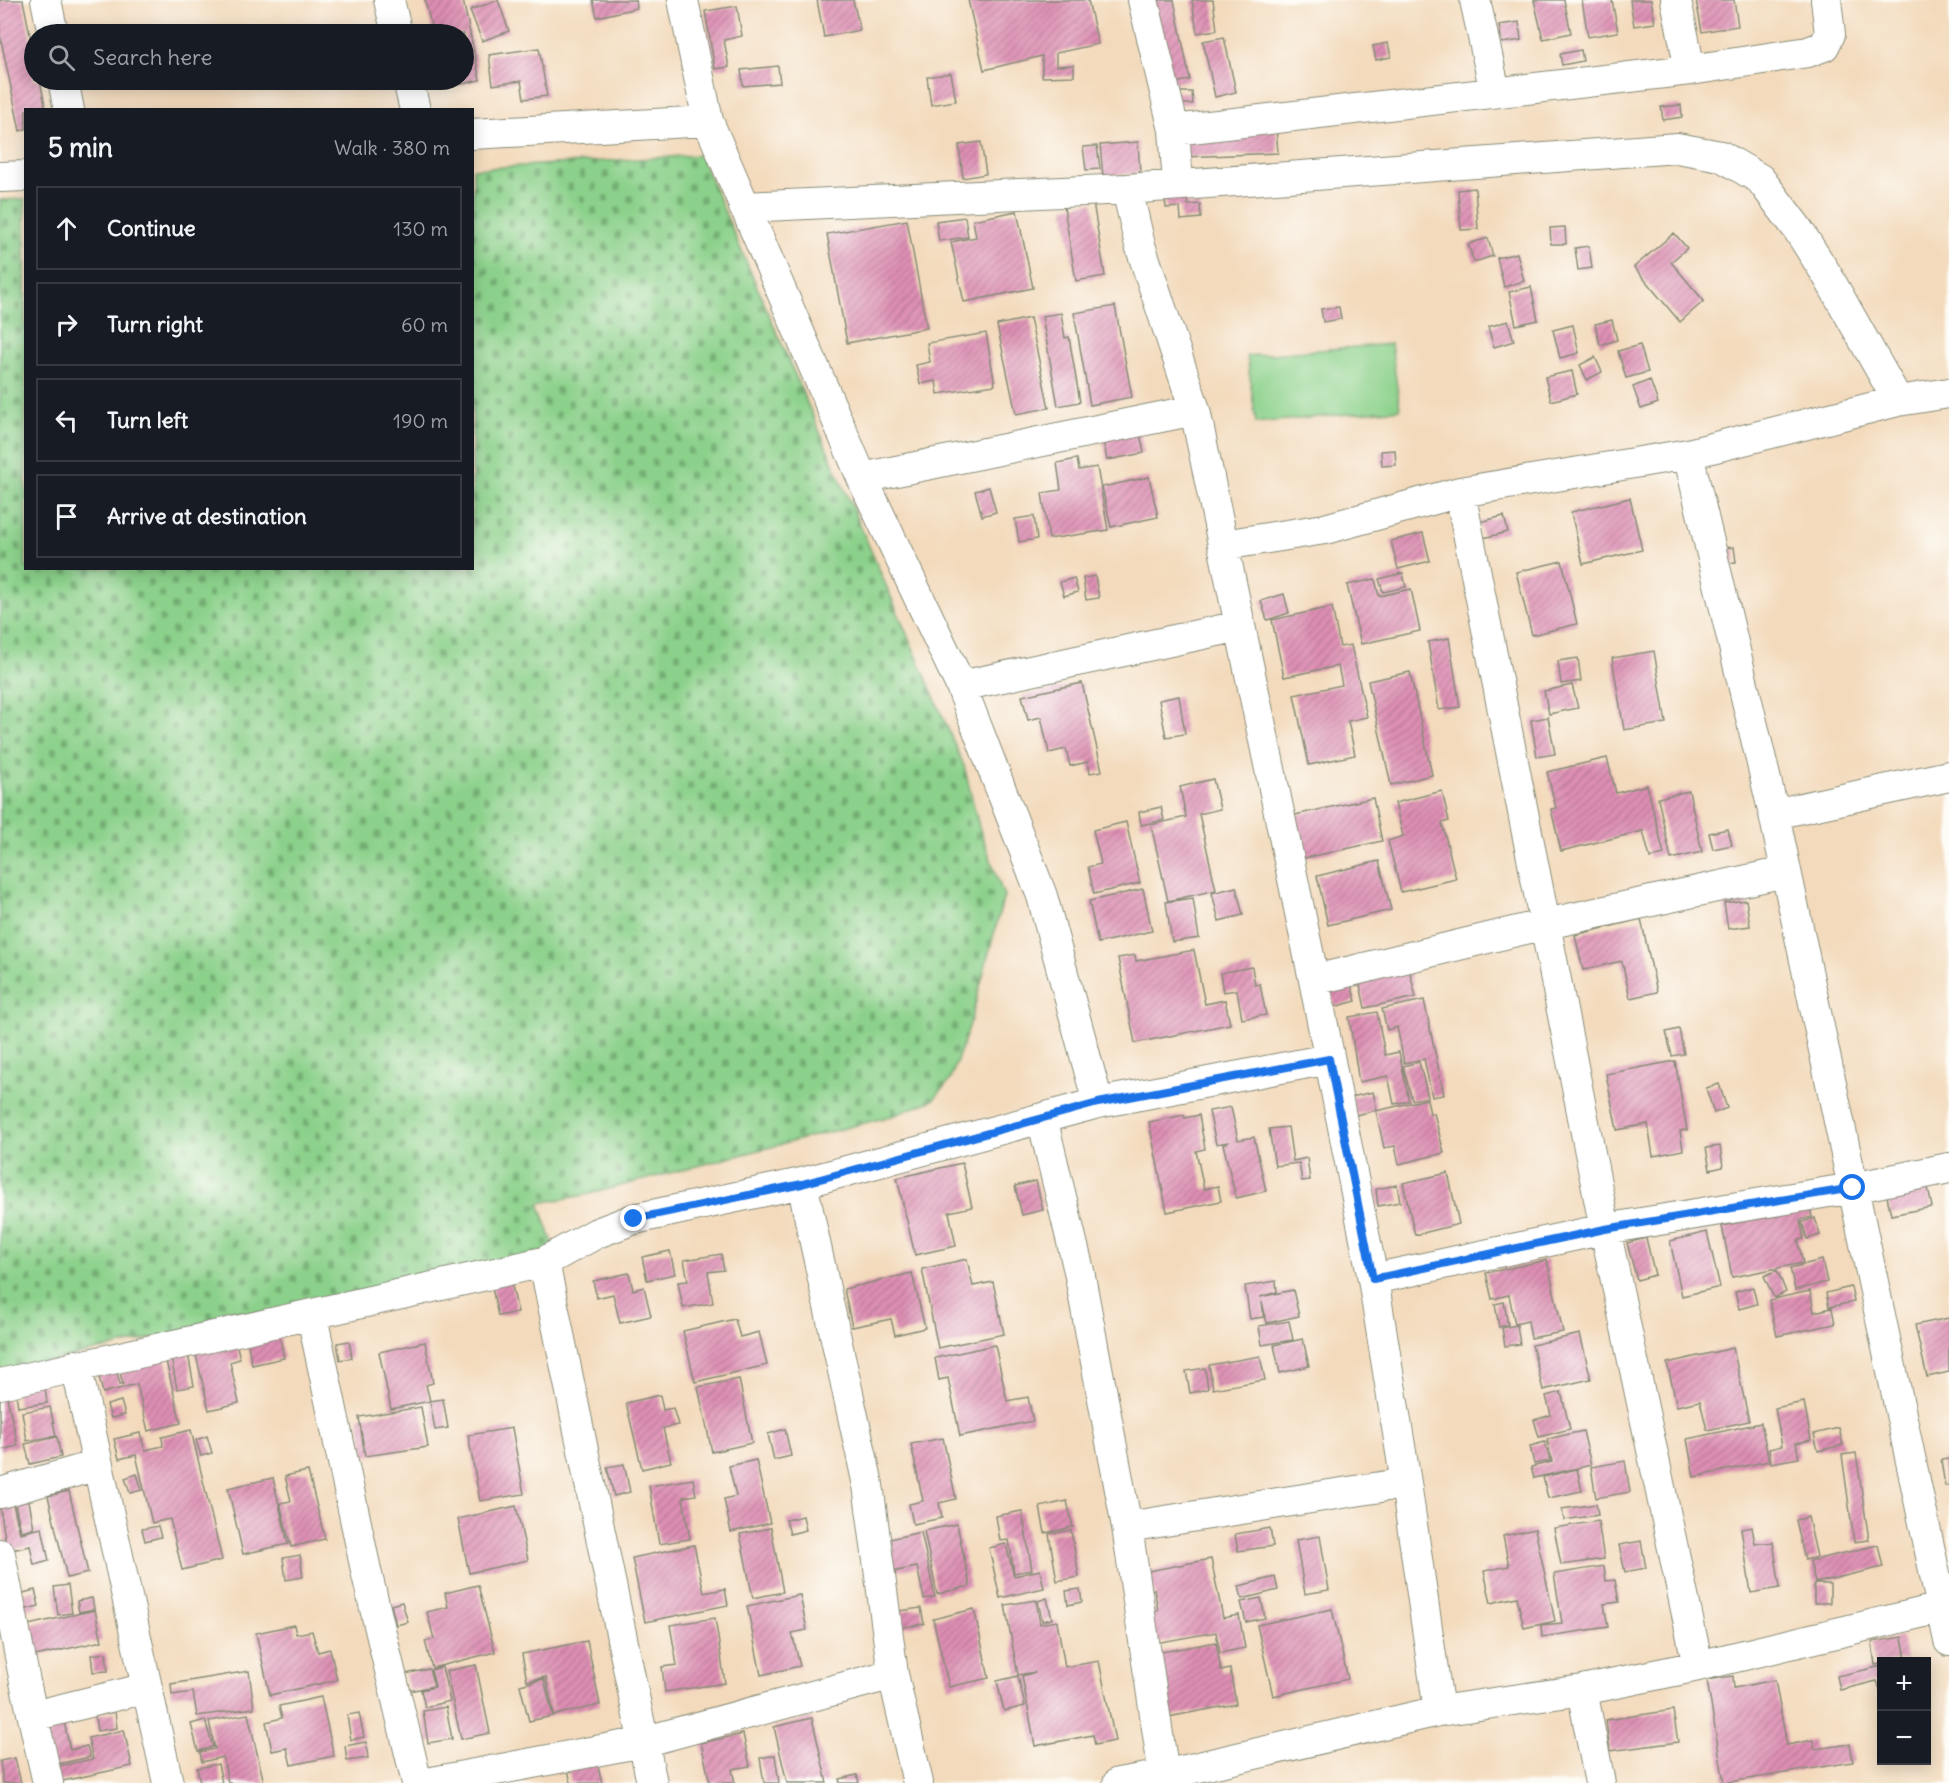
<!DOCTYPE html>
<html lang="en">
<head>
<meta charset="utf-8">
<style>
	body { margin:0; font-family:Delius,sans-serif; background:#242831; color:#f1f3f6 }
	.controls { position:absolute; right:18px; bottom:18px; display:grid; overflow:hidden; border-radius:0px; box-shadow:0 3px 15px #0003 }
	.controls button { width:54px; height:54px; display:grid; place-items:center; padding:0; border:0; border-bottom:2px solid #363941; background:#171b24; color:#f1f3f6; font:30px sans-serif }
	.stop { position:absolute; width:18px; height:18px; margin:-14px; border:4px solid #1a73e8; border-radius:50%; background:#fff }
	.stop.end { background:#1a73e8; border-color:#fff; box-shadow:0 2px 6px #0008 }
	.list { margin:0; padding:0; list-style:none }
	h2 { display:flex; justify-content:space-between; align-items:center; height:78px; margin:0; padding:0 24px; font-size:26px }
	h2 small { font-size:20px; font-weight:400; color:#9ea1a6 }
	.list li { display:grid; grid-template-columns:39px 1fr auto; gap:18px; align-items:center; box-sizing:border-box; height:84px; margin:0 12px 12px; padding:0 12px; border:2px solid #363941; border-radius:0px }
	.list b { display:block; font-size:22px; white-space:nowrap }
	.list em { font-size:20px; font-style:normal; color:#9ea1a6 }
	.icon { flex:none; width:33px; height:33px; fill:none; stroke:currentColor; stroke-width:2; stroke-linecap:round; stroke-linejoin:round }
	.map { position:relative; flex:none; width:1949px; height:1783px; overflow:hidden }
	.search { position:absolute; background:#171b24; box-shadow:0 3px 15px #0003; left:24px; top:24px; width:450px; height:66px; display:flex; align-items:center; gap:15px; box-sizing:border-box; padding:0 21px; border-radius:33px; color:#9ea1a6; font-size:22px }
	.panel { position:absolute; background:#171b24; box-shadow:0 3px 15px #0003; left:24px; top:108px; width:450px; height:462px; border-radius:0px }
	.map>svg:first-child { display:block }
</style>
</head>
<body>
<div class="map">
<svg width="1949" height="1783" viewBox="0 0 1949 1783">
	<defs>
		<pattern id="cemetery-stones" width="16" height="16" patternUnits="userSpaceOnUse" patternTransform="scale(1.5)"><rect width="16" height="16" fill="#8cd18b"/><path d="M2 7V4a2 2 0 0 1 4 0v3zM10 15v-3a2 2 0 0 1 4 0v3z" fill="#72ab72"/></pattern>
		<pattern id="building-hatch" width="6" height="6" patternUnits="userSpaceOnUse" patternTransform="scale(1.5)"><rect width="6" height="6" fill="#de8fb4"/><path d="M-1 1l2-2M0 6l6-6M5 7l2-2" fill="none" stroke="#b37693"/></pattern>
	</defs>
	<rect width="100%" height="100%" fill="#fdfcf7"/>
	<filter id="ink" filterUnits="userSpaceOnUse"><feTurbulence type="fractalNoise" baseFrequency=".0167" numOctaves="2"/><feDisplacementMap in="SourceGraphic" scale="12" xChannelSelector="R" yChannelSelector="G"/><feConvolveMatrix kernelMatrix="1 2 1 2 8 2 1 2 1" color-interpolation-filters="sRGB"/></filter>
	<filter id="wash" filterUnits="userSpaceOnUse"><feTurbulence type="fractalNoise" baseFrequency=".008" numOctaves="4" result="noise"/><feDisplacementMap in="SourceGraphic" scale="24" xChannelSelector="R" yChannelSelector="G"/><feGaussianBlur stdDeviation="1.35" result="paint"/><feColorMatrix in="noise" values="0 0 0 0 0 0 0 0 0 0 0 0 0 0 0 0 0 1.4 0 .05"/><feComposite in="paint" operator="in"/></filter>
	<g filter="url(#wash)">
		<rect width="100%" height="100%" fill="#f3dabc"/>
		<path fill="url(#cemetery-stones)" stroke="#568760" stroke-width="1.5" d="M700,155l264,611 15,61 25,69 -35,131 -19,53 -17,20 -41,16 -307,79 -46,8 16,46 -555,123v-1172l25,-1 1,369h446l1,-399z"/>
		<path fill="#8cd18b" stroke="#568760" stroke-width="1.5" d="M1391,344l9,65 -144,14 -9,-67z"/>
		<g id="blocks">
			<path fill="url(#building-hatch)" d="M0,0h23l11,55v25h6l6,30h-20v19l-6,2 -20,-96z
				M425,0h38l17,80 -35,8 -2,-8h21v-46h-31z
				M498,0l11,31 -27,10 -12,-31z
				M593,0h43l1,8 -40,9z
				M817,0h36l7,30 -36,7z
				M968,0h120l10,44 -42,9v13l18,-1v11l-32,1v-21l-58,14z
				M1141,0h33l16,80 -32,6z
				M1192,0h21l4,30 -20,3z
				M1534,0h30l7,33 -28,6z
				M1582,0h30l6,32 -30,5z
				M1630,0h21l4,23 -21,3z
				M1696,0h38l4,26 -36,6z
				M737,6l5,30 -18,4 5,27 -14,2 -10,-58z
				M1519,22l2,18 -19,3 -3,-18z
				M1224,37l12,55 -21,5 -12,-56z
				M1388,43l3,14 -15,3 -3,-14z
				M539,48l8,48 -23,3 -3,-18 -28,4 -4,-30z
				M1581,50l2,11 -21,4 -2,-11z
				M778,66l2,17 -37,3 -2,-16z
				M951,73l5,28 -25,4 -4,-28z
				M1172,92h20l1,12h-21z
				M1681,105l1,12 -19,3 -2,-13z
				M1276,125l2,28 -93,4 -1,-28z
				M981,142l5,32 -23,4 -4,-33z
				M1138,142l2,31 -37,3 -3,-31z
				M1097,146l3,23 -14,1 -3,-23z
				M1186,188l2,17 12,-1 1,14 -20,2 -1,-13 -14,1 -2,-18z
				M1475,188l3,41 -17,1 -3,-40z
				M1093,202l12,74 -29,5 -12,-74z
				M1017,211l16,77 -69,14 -13,-60 25,-5 -3,-17z
				M965,217l3,20 -29,4 -3,-20z
				M907,220l20,108 -80,15 -20,-109z
				M1565,227l1,17h-15l-1,-16z
				M1674,233l13,15 -16,14 33,39 -24,21 -46,-55z
				M1488,238l5,18 -19,6 -6,-18z
				M1589,246l3,22 -14,2 -3,-22z
				M1517,253l7,28 -20,6 -7,-29z
				M1531,287l7,33 -22,5 -7,-33z
				M1115,306l17,91 -42,8 -16,-92z
				M1339,307l2,12 -18,3 -2,-13z
				M1061,313l4,25 4,-1 11,65 -22,4 -16,-90z
				M1030,318l19,90 -33,6 -19,-89z
				M1612,320l5,20 -17,5 -5,-21z
				M1508,321l6,20 -20,6 -6,-20z
				M1573,325l6,28 -19,5 -7,-28z
				M986,333l9,52 -57,9 -2,-13 -16,3 -4,-19 14,-3 -3,-19z
				M1640,345l8,27 -22,6 -8,-27z
				M1595,357l7,15 -15,8 -7,-15z
				M1572,371l5,23 -26,7 -6,-24z
				M1650,380l8,23 -17,6 -8,-22z
				M1139,428l5,25 -37,7 -5,-26z
				M1395,450l1,15 -14,1 -1,-15z
				M1077,459l2,11 18,-3 11,63 -59,9 -7,-46 19,-3 -4,-27z
				M1149,477l9,40 -47,10 -9,-40z
				M989,487l7,25 -14,4 -7,-25z
				M1630,498l12,52 -59,14 -12,-52z
				M1034,516l3,23 -18,3 -4,-23z
				M1504,516l4,16 -25,6 -4,-16z
				M1423,533l7,28 -32,8 -7,-28z
				M1734,547l2,15 -20,2 -2,-15z
				M1562,561l15,63 -45,11 -16,-63z
				M1403,573l3,14 -23,5 -4,-13z
				M1095,576l4,22 -13,2 -3,-22z
				M1074,578l4,14 -14,4 -4,-14z
				M1375,579l4,17 32,-7 9,42 -59,13 -14,-59z
				M1284,594l5,19 -22,7 -6,-19z
				M1332,607l8,40 11,-2 16,72 -19,4 7,34 -46,10 -15,-70 48,-10 -4,-19 -54,11 -12,-57z
				M1449,638l11,69 -21,3 -11,-68z
				M1654,651l12,72 -42,7 -12,-72z
				M1578,658l3,23 -20,3 -3,-23z
				M1410,672l22,103 -41,10 -23,-104z
				M1082,683l20,88 -12,2 -2,-11 -18,4 -4,-17 -17,4 -8,-36 -13,3 -6,-24z
				M1572,685l6,23 -29,6 -5,-23z
				M1179,696l6,38 -19,3 -7,-37z
				M1548,717l7,37 -18,3 -6,-37z
				M1607,758l9,35 31,-8 17,69 -14,4 -7,-27 -82,20 -10,-42 5,-1 -9,-36z
				M1213,779l7,30 -21,5 17,76 -48,11 -17,-76 35,-8 -6,-30z
				M1442,791l7,30 -7,2 14,56 -55,13 -13,-51 15,-5 -8,-33z
				M1689,791l13,61 -31,7 -13,-61z
				M1373,798l9,43 -82,18 -10,-43z
				M1161,807l3,13 -23,5 -2,-13z
				M1126,822l14,61 -46,11 -6,-27 13,-3 -8,-34z
				M1728,829l4,16 -19,4 -4,-16z
				M1379,861l12,49 -63,15 -11,-49z
				M1236,887l7,28 -24,6 -7,-28z
				M1143,889l9,42 -54,12 -9,-42z
				M1193,898l6,40 -27,4 -6,-40z
				M1746,900l4,26 -22,3 -4,-26z
				M1641,919l16,73 -27,6 -8,-37 -39,9 -8,-35z
				M1194,950l11,54 20,-4 5,24 -95,19 -17,-85 17,-3 1,6z
				M1252,967l3,18 5,-1 6,31 -24,4 -5,-29 -14,2 -3,-19z
				M1409,969l7,28 -51,11 -6,-28z
				M1349,979l7,22 -22,6 -6,-22z
				M1424,1000l20,95 -12,2 -8,-38 -20,4 -7,-36 -10,3 -5,-21z
				M1377,1012l8,43 14,-3 10,49 -15,3 -6,-28 -29,6 -10,-65z
				M1679,1029l5,25 -12,2 -6,-24z
				M1675,1061l12,69 -7,1 3,19 -30,6 -5,-32 -31,6 -11,-56z
				M1419,1062l9,35 -16,3 -9,-34z
				M1719,1084l8,24 -13,5 -8,-25z
				M1373,1092l4,18 -21,5 -5,-18z
				M1427,1099l3,15 4,-1 10,40 -45,11 -4,-18 -11,2 -8,-37z
				M1231,1107l7,33 16,-3 12,54 -30,7 -13,-54 6,-2 -13,2 -7,-33z
				M1184,1115l1,3 14,-3 6,34 -9,2 8,38 14,-3 3,15 -54,11 -18,-90z
				M1288,1127l5,34 14,-3 3,22 -8,1 -3,-18 -24,3 -6,-37z
				M1720,1146l3,21 -13,3 -4,-22z
				M962,1163l10,44 -23,5 7,34 -41,9 -18,-77z
				M1924,1169l8,38 -41,8 -8,-37z
				M1448,1173l11,51 -44,11 -12,-52z
				M1036,1181l7,29 -21,5 -7,-29z
				M1397,1185l3,17 -22,4 -2,-17z
				M1810,1207l2,10 -12,3 4,19 -6,1 5,23 -71,14 -10,-51z
				M1815,1218l5,17 -13,4 -5,-17z
				M1707,1232l13,55 -38,9 -12,-55z
				M1646,1238l9,37 -18,5 -10,-37z
				M670,1251l5,23 -28,6 -5,-23z
				M721,1254l3,16 -16,2 5,31 -30,5 -5,-26 10,-1 -4,-21z
				M967,1259l6,27 20,-4 11,52 -66,14 -16,-79z
				M1547,1260l16,72 -32,6 -3,-17 -13,3 -6,-29 -17,4 -6,-26z
				M1822,1260l5,22 -32,8 -5,-22z
				M1777,1270l9,22 -12,6 -10,-22z
				M509,1273l9,39 -20,4 -8,-38z
				M629,1273l4,17 11,-3 7,29 -31,7 -7,-29 -16,4 -4,-17z
				M912,1273l13,55 -30,7 -4,-16 -39,8 -8,-38z
				M1276,1281l1,11 -17,5 33,-7 6,26 -32,7 -5,-21 2,15 -14,2 -5,-33z
				M1753,1287l4,17 -18,5 -4,-17z
				M1851,1287l3,15 -25,5 -3,-14z
				M1810,1291l4,21 18,-4 3,16 -58,12 -8,-36z
				M1504,1302l4,23 -9,2 -4,-23z
				M1949,1318v54l-22,5 -12,-52z
				M735,1319l5,18 19,-5 8,33 -72,17 -12,-51z
				M1289,1321l4,19 -31,5 -3,-19z
				M1517,1325l3,19 -15,2 -3,-18z
				M279,1333l5,25 -32,7 -5,-25z
				M1580,1334l11,45 -48,11 -11,-45z
				M1303,1339l6,27 -29,7 -6,-28z
				M349,1341l3,17 -12,2 -3,-17z
				M236,1342l4,17 -10,3 9,41 -30,7 -14,-59z
				M425,1342l8,41 -7,2 4,16 -39,8 -12,-57z
				M995,1345l12,56 21,-4 5,24 -73,15 -12,-58 -9,2 -4,-22z
				M187,1348l7,38 -17,3 -7,-37z
				M1733,1348l16,73 -42,9 -7,-29 -23,5 -10,-43z
				M164,1353l17,70 -33,8 -11,-47 -34,9 -6,-24 18,-4 5,19h3l-5,-20z
				M1260,1356l5,24 -52,9 -4,-24z
				M1205,1368l3,21 -18,4 -4,-22z
				M739,1379l13,64 -40,9 -14,-65z
				M44,1380l3,23 -29,4 -3,-22z
				M1561,1392l9,37 -31,8 -5,-17 17,-5 -5,-19z
				M6,1393l12,53 -18,4v-56z
				M660,1395l3,15 10,-2 5,17 -15,3 8,34 -29,7 -16,-66z
				M443,1399l5,29 -13,2 -5,-29z
				M121,1401l4,14 -14,3 -4,-13z
				M1804,1402l7,38 -15,3 3,15 -28,5 -2,-14 13,-3 -7,-38z
				M50,1407l6,29 -29,5 -5,-29z
				M421,1407l7,40 -63,9 -6,-39z
				M1761,1423l8,38 -75,16 -7,-38z
				M512,1428l12,66 -44,7 -12,-66z
				M1839,1428l4,17 -25,6 -4,-17z
				M785,1429l6,27 -17,4 -6,-26z
				M191,1430l31,130 -40,10 -12,-51 -18,4 -16,-68 -17,4 -5,-20 26,-6 5,17 18,-4 -1,-9z
				M1583,1431l8,34 -57,13 -3,-11 21,-5 -5,-23z
				M207,1436l5,17 -11,3 -5,-16z
				M57,1437l4,20 -31,7 -5,-20z
				M943,1438l13,61 -17,4 3,15 -29,6 -4,-20 14,-3 -12,-57z
				M1545,1442l5,19 -16,3 -4,-18z
				M1856,1453l13,87 -15,2 -12,-87z
				M1949,1459v26l-4,1 -4,-26z
				M756,1460l14,63 -39,9 -7,-33 12,-3 -7,-30z
				M1625,1461l5,31 -34,6 -5,-31z
				M624,1464l6,28 -16,4 -7,-29z
				M1577,1469l5,22 -34,7 -5,-21z
				M308,1471l17,68 -34,8 -11,-44 11,-2 -6,-25z
				M137,1474l5,16 -12,3 -5,-15z
				M273,1478l15,66 -45,10 -15,-66z
				M693,1479l3,16 -13,2 7,42 -31,5 -10,-58z
				M69,1491l19,82 -21,5 -19,-82z
				M29,1501l5,27 -13,3 -6,-27z
				M1067,1501l6,26 -28,6 -5,-26z
				M13,1504l7,29 22,-5 7,33 -15,4 -4,-19 -23,5 -7,-44z
				M1596,1504l2,11 -34,5 -2,-11z
				M516,1506l12,54 -59,13 -11,-54z
				M1022,1511l10,59 -18,3 -5,-33 -9,1 -4,-25z
				M803,1516l3,14 -16,4 -4,-14z
				M1808,1517l9,40 -12,3 -9,-40z
				M1598,1521l6,38 -43,6 -7,-37z
				M957,1524l13,62 -33,8 -13,-63z
				M158,1526l3,11 -16,4 -3,-12z
				M1752,1527l3,17 18,-2 7,46 -29,5 -10,-64z
				M771,1528l12,64 -30,6 -13,-64z
				M1270,1528l3,18 -35,5 -3,-17z
				M1535,1529l20,92 -31,7 -7,-31 -26,6 -7,-32 25,-5 -6,-30z
				M1071,1530l8,47 -22,4 -8,-47z
				M921,1532l14,65 -11,2 -7,-32 -25,5 -7,-32z
				M1320,1536l9,54 -24,4 -9,-54z
				M1641,1541l5,27 -21,4 -6,-27z
				M1006,1544l8,32 26,-6 4,18 -44,10 -11,-50z
				M694,1545l10,48 21,-4 3,16 -83,17 -13,-64z
				M1878,1545l5,22 -68,16 -5,-22z
				M300,1555l3,22 -17,3 -3,-22z
				M1211,1559l12,59 16,-3 6,33 -25,5 -4,-21 -60,11 -7,-31 9,-2 -4,-21 -12,3 -4,-19z
				M1604,1566l2,15 9,-1 4,22 -15,2 4,23 -66,10 -1,-12 21,-2 -8,-49z
				M1275,1577l3,13 -36,9 -3,-13z
				M1814,1584h16v19h-16z
				M68,1585l4,28 -14,2 -4,-28z
				M478,1585l17,67 -63,16 -7,-27 9,-2 -7,-27 21,-5 -3,-14z
				M1080,1589l2,13 -14,3 -2,-14z
				M35,1590l4,16 -16,4 -4,-16z
				M800,1595l7,35 -15,3 8,33 -39,9 -14,-69z
				M92,1598l2,11 -15,3 -2,-11z
				M1047,1598l5,21 -10,2 -4,-20z
				M1261,1598l4,20 -19,4 -5,-20z
				M1036,1600l4,24 17,-3 8,46 34,-6 16,80 -20,4 -2,-10 -58,11 -13,-70 13,-4 -17,3 -13,-70z
				M402,1602l6,20 -12,3 -5,-20z
				M921,1608l3,16 -37,6 -3,-17z
				M974,1609l15,69 -40,9 -16,-68z
				M1332,1609l16,70 -75,17 -16,-71z
				M95,1610l7,31 -67,15 -7,-31z
				M715,1618l10,65 -60,9 -3,-25 15,-2 -7,-40z
				M294,1625l2,9 16,-3 6,21 12,-3 7,31 -67,15 -14,-62z
				M1902,1637l4,22 -31,6 -3,-23z
				M587,1641l13,64 -46,10 -8,-38 -19,4 -5,-27z
				M1216,1642l5,29 9,-2 6,35 -68,13 -12,-64z
				M106,1653l2,18 -15,1 -2,-17z
				M476,1665l14,68 -29,6 -15,-68z
				M1882,1666v29l-5,-14 -37,9 -3,-14z
				M442,1667l8,34 -25,6 -4,-17 14,-3 -4,-17z
				M429,1669l5,17 -25,5 -4,-17z
				M249,1671l5,37 -57,8 -4,-24 -21,3 -1,-11z
				M1018,1676l7,30 -21,5 -7,-30z
				M1733,1676l1,12 41,-8 12,65 26,-5 2,9 35,-5 3,18 -129,21 -17,-103z
				M544,1679l9,37 -24,5 -9,-36z
				M321,1697l13,59 -43,9 -4,-17 -15,3 -6,-29 16,-4 -3,-12z
				M446,1707l6,32 -24,4 -5,-32z
				M1673,1710l5,32 -68,9 -4,-31z
				M115,1712l2,16 -20,3 -2,-15z
				M359,1713l5,24 -13,3 -4,-25z
				M248,1714l16,69h-36l-5,-26 -21,5 -2,-10 15,-3 -6,-28z
				M63,1717l7,33 17,-4 3,11 -37,8 -10,-43z
				M812,1718l15,65h-40l-13,-56z
				M205,1720l8,27 -15,4 -7,-27z
				M124,1730l8,36 -74,16 -4,-15 39,-8 -5,-21z
				M743,1734l7,32 -18,3 3,14h-25l-9,-40z
				M366,1742l2,16 -21,3 -2,-15z
				M775,1755l4,28h-15l-4,-25z
				M15,1758l6,25h-18l-3,-22z
				M597,1762l5,21h-31l-3,-13z
				M218,1764l4,19h-22l-3,-15z
				M857,1775l2,8h-19l-1,-4z"/>
		</g>
	</g>
	<g filter="url(#ink)">
		<use href="#blocks" fill-opacity="0" stroke="#898c78" stroke-width="1.5"/>
		<g fill="none" stroke-linecap="round" stroke-linejoin="round">
			<g stroke="#898c78" stroke-width="32">
				<path id="minor" d="M46,0l7,34
					M389,0l8,34
					M683,0l25,121
					M1143,0l31,130 4,54
					M1475,0l20,92
					M1676,0l14,70
					M63,80l6,30
					M408,80l7,30
					M1174,130l516,-60 118,-18 16,-6 6,-12 -4,-34
					M0,177l26,-1
					M1127,189l13,56 55,165 119,570 59,299 33,204 33,228
					M744,207l383,-18 550,-41 44,8 39,23 37,49 30,47 71,126
					M1688,454l86,360 175,827
					M862,478l333,-68
					M1460,492l145,737 93,437
					M1223,545l102,-16 135,-37 228,-38 210,-53 51,-8
					M961,686l279,-60
					M1774,814l175,-38
					M1314,980l232,-56 239,-52
					M1098,1103l231,-44
					M1042,1118l37,153 48,256 37,248
					M802,1183l66,302 25,189 25,109
					M544,1262l108,521
					M1373,1279l232,-50 248,-41 96,-20
					M312,1316l55,259 50,208
					M76,1365l92,418
					M0,1384l544,-122 53,-29 37,-14 168,-36 296,-80 -56,-207 -81,-210 -99,-208 -154,-357 -236,13
					M0,1493l98,-28
					M1127,1527l279,-44
					M0,1554l25,128 23,101
					M1582,1690l18,93
					M33,1716l114,-28
					M427,1783l216,-41 250,-68
					M1118,1783l46,-8 275,-64 143,-21 116,-24 243,-58"/>
			</g>
			<use href="#minor" stroke="#fff" stroke-width="30"/>
		</g>
	</g>
	<g fill="none" stroke-linecap="round" stroke-linejoin="round" filter="url(#ink)">
		<path stroke="#1a73e8" stroke-width="8" d="M634,1219l168,-35 296,-81 231,-44 44,220 232,-50 248,-41"/>
	</g>
</svg>
<div class="controls">
<button>+</button>
<button>−</button>
</div>
<div class="stop" style="left:1853px;top:1188px"></div>
<div class="stop end" style="left:634px;top:1219px"></div>
<div class="search"><svg class="icon" aria-label="search" viewBox="0 0 24 24"><circle cx="10" cy="10" r="6"/><path d="M15 15l6 6"/></svg>Search here</div>
<section class="panel">
<h2>5 min<small>Walk · 380 m</small></h2>
<ul class="list">
<li><svg class="icon" aria-label="ahead" viewBox="0 0 24 24"><path d="M12 20V5M6 11l6-6 6 6"/></svg><div><b>Continue</b></div><em>130 m</em></li>
<li><svg class="icon" aria-label="right" viewBox="0 0 24 24"><path d="M7 20v-9h11M14 6l5 5-5 5"/></svg><div><b>Turn right</b></div><em>60 m</em></li>
<li><svg class="icon" aria-label="left" viewBox="0 0 24 24"><path d="M17 20v-9H6M10 6l-5 5 5 5"/></svg><div><b>Turn left</b></div><em>190 m</em></li>
<li><svg class="icon" aria-label="arrive" viewBox="0 0 24 24"><path d="M6 21V4h12l-3 4 3 4H6"/></svg><div><b>Arrive at destination</b></div></li>
</ul>
</section>
</div>
</body>
</html>
